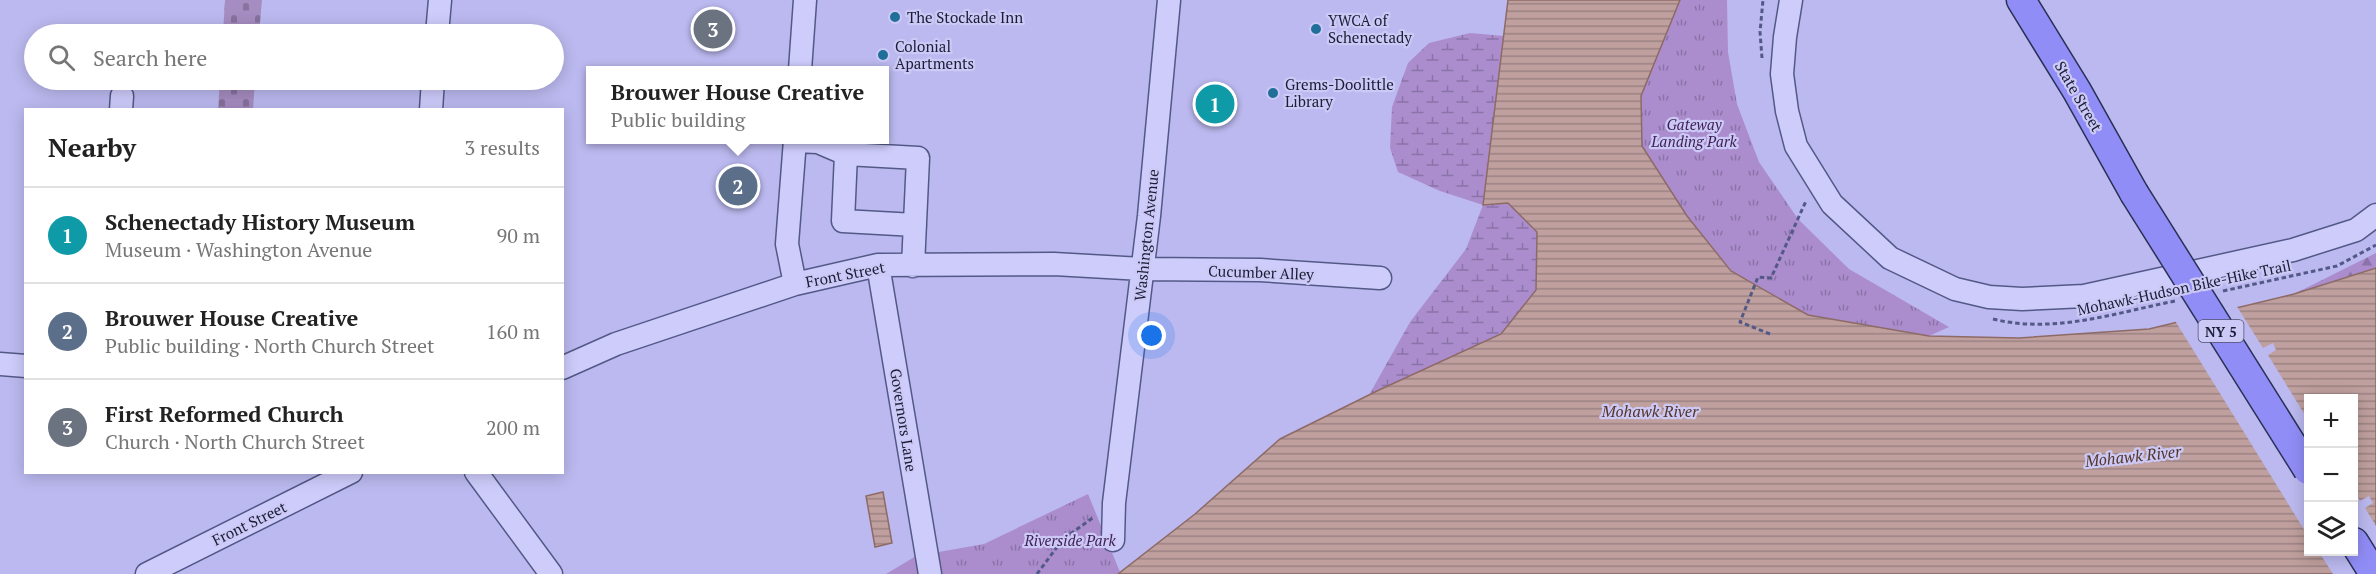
<!DOCTYPE html>
<html lang="en">
<head>
<meta charset="utf-8">
<style>
	body { margin:0; font-family:"PT Serif",serif; background:#f2f2f2; color:#222 }
	.controls { position:absolute; right:18px; bottom:18px; display:grid; overflow:hidden; border-radius:0px; box-shadow:0 3px 15px #0003 }
	.controls button { width:54px; height:54px; display:grid; place-items:center; padding:0; border:0; border-bottom:2px solid #e0e0e0; background:#fff; color:#222; font:30px sans-serif }
	.you { position:absolute; left:1152px; top:336px; width:21px; height:21px; margin:-15px; border:4px solid #fff; border-radius:50%; background:#1a73e8; box-shadow:0 0 0 9px #1a73e833 }
	.badge { display:grid; place-items:center; width:39px; height:39px; border-radius:50%; background:#206f99; color:#fff; font-size:20px; font-weight:700 }
	.pin { position:absolute; translate:-50% -50%; border:3px solid #fff; box-shadow:0 2px 6px #0006 }
	.popup { position:absolute; left:586px; top:66px; width:303px; height:78px; box-sizing:border-box; display:grid; place-content:center; border-radius:0px; background:#fff; filter:drop-shadow(0 2px 4px #0005); font-size:20px; white-space:nowrap; color:#767676 }
	.popup b { font-size:22px; color:#222 }
	.popup::after { content:''; position:absolute; left:50%; top:100%; margin-left:-12px; border:12px solid transparent; border-top-color:#fff }
	.list { margin:0; padding:0; list-style:none }
	h2 { display:flex; justify-content:space-between; align-items:center; height:78px; margin:0; padding:0 24px; font-size:26px }
	h2 small { font-size:20px; font-weight:400; color:#767676 }
	.list li { display:grid; grid-template-columns:39px 1fr auto; gap:18px; align-items:center; box-sizing:border-box; height:96px; padding:0 24px; border-top:2px solid #e0e0e0 }
	.list b { display:block; font-size:22px; white-space:nowrap }
	.list p { margin:0; font-size:20px; white-space:nowrap; color:#767676 }
	.list em { font-size:20px; font-style:normal; color:#767676 }
	.icon { flex:none; width:33px; height:33px; fill:none; stroke:currentColor; stroke-width:2; stroke-linecap:round; stroke-linejoin:round }
	.map { position:relative; flex:none; width:2376px; height:574px; overflow:hidden }
	.search { position:absolute; background:#fff; box-shadow:0 3px 15px #0003; left:24px; top:24px; width:540px; height:66px; display:flex; align-items:center; gap:15px; box-sizing:border-box; padding:0 21px; border-radius:33px; color:#767676; font-size:22px }
	.panel { position:absolute; background:#fff; box-shadow:0 3px 15px #0003; left:24px; top:108px; width:540px; height:366px; border-radius:0px }
	.map>svg:first-child { display:block }
</style>
</head>
<body>
<div class="map">
<svg width="2376" height="574" viewBox="0 0 2376 574">
	<defs>
		<pattern id="forest-firs" width="22" height="20" patternUnits="userSpaceOnUse" patternTransform="scale(1.5)"><rect width="22" height="20" fill="#ab8dce"/><path d="M5 1l3.5 6h-7zM16 11l3.5 6h-7z" fill="#8a73a8"/></pattern>
		<pattern id="wetland-marsh" width="20" height="14" patternUnits="userSpaceOnUse" patternTransform="scale(1.5)"><rect width="20" height="14" fill="#ab8dce"/><path d="M1 5h8M5 5V1M11 12h8M15 12V8" fill="none" stroke="#8a73a8"/></pattern>
		<pattern id="cemetery-stones" width="16" height="16" patternUnits="userSpaceOnUse" patternTransform="scale(1.5)"><rect width="16" height="16" fill="#a68dc1"/><path d="M2 7V4a2 2 0 0 1 4 0v3zM10 15v-3a2 2 0 0 1 4 0v3z" fill="#86739e"/></pattern>
		<pattern id="park-tufts" width="24" height="20" patternUnits="userSpaceOnUse" patternTransform="scale(1.5)"><rect width="24" height="20" fill="#ab8dce"/><path d="M3 7l-1-3M5 7V3M7 7l1-3M15 17l-1-3M17 17v-4M19 17l1-3" fill="none" stroke="#8a73a8"/></pattern>
		<pattern id="water-rules" width="6" height="5" patternUnits="userSpaceOnUse" patternTransform="scale(1.5)"><rect width="6" height="5" fill="#c0a09e"/><path d="M0 2.5h6" fill="none" stroke="#9b8282"/></pattern>
	</defs>
	<rect width="100%" height="100%" fill="#bcb9f0"/>
	<path fill="url(#forest-firs)" d="M2376,253v15l-82,26z"/>
	<path fill="url(#wetland-marsh)" d="M1470,33l34,3 -21,168 25,-1 29,29 -1,58 -34,44 -133,61 41,-73 56,-73 17,-44 -43,-14 -42,-19 -8,-24 2,-41 16,-44 21,-20z"/>
	<path fill="url(#cemetery-stones)" d="M225,0h37l-3,34h-36z
		M220,80h35l-2,29h-35z"/>
	<path fill="url(#park-tufts)" d="M1680,0h47l1,52 9,52 22,58 39,57 51,50 100,58 -20,9 -121,-21 -76,-44 -45,-55 -45,-70 -1,-50z
		M1088,494l32,78 -2,2h-232l30,-18 68,-12z"/>
	<path fill="url(#water-rules)" stroke="#8d6a66" stroke-width="1.5" fill-rule="evenodd" d="M1508,0h172l-39,96 1,50 45,70 44,55 77,44 121,21 90,2 130,-9 145,-35 82,-26v306h-1258l77,-60 85,-75 99,-49 122,-56 35,-44 1,-58 -29,-29 -25,2zM2308,398h46v154h-46z
		M883,492l9,51 -17,4 -9,-51z"/>
	<path fill="#bcb9f0" d="M2236,305l27,43 10,-5 3,7 -8,5 40,65v116l-134,-217z
		M2354,491l6,10 9,-5 4,7 -8,5 11,18v48h-43l-14,-22h35z"/>
	<g fill="none" stroke-linecap="round" stroke-linejoin="round">
		<g stroke="#535987" stroke-width="25">
			<path id="minor" d="M1791,0l-6,37 -3,37 5,37 9,35 36,58 58,54 65,31 34,8 33,2 62,-3 209,-46 63,-20 20,-15
				M437,34l3,-34
				M800,70l5,-70
				M121,110l1,-14
				M431,110l2,-30
				M795,140l-8,104 8,40
				M794,141l24,1 28,12
				M878,265l52,309
				M913,266l5,-108 -72,-4 -3,67 72,4
				M0,364l26,2
				M562,368l54,-24 179,-60 83,-19 176,-1 88,5 118,1 120,8
				M476,472l75,102
				M1113,540l1,-37 35,-287 20,-216
				M147,574l204,-102"/>
		</g>
		<g stroke="#283053" stroke-width="31">
			<path id="major" d="M2021,0l56,91 57,102
				M2354,542l20,32"/>
		</g>
		<path stroke="#535987" stroke-width="3" stroke-dasharray="4.5 3" stroke-linecap="butt" d="M1762,58l-2,-26 3,-32
			M2223,291l114,-25 39,-21
			M1993,319c61,15 122,-6 182,-18
			M1770,334l-30,-12 18,-45 13,1 35,-77
			M1037,574l26,-35 31,-22"/>
		<use href="#minor" stroke="#ceccfb" stroke-width="22"/>
		<use href="#major" stroke="#918df7" stroke-width="28"/>
		<g stroke="#283053" stroke-width="31" stroke-linecap="butt">
			<path id="major-bridge" d="M2134,193l174,277"/>
		</g>
		<use href="#major-bridge" stroke="#918df7" stroke-width="28"/>
	</g>
	<g fill="#206f99" stroke="#ccc9f7" stroke-width="2">
		<circle cx="895" cy="17" r="6"/>
		<circle cx="1316" cy="29" r="6"/>
		<circle cx="883" cy="55" r="6"/>
		<circle cx="1273" cy="93" r="6"/>
	</g>
	<g text-anchor="middle" dominant-baseline="central" stroke-width="4.5" stroke-linejoin="round" paint-order="stroke">
		<rect fill="#ccc9f7" stroke="#4f516f" stroke-width="1.5" x="2198.5" y="320" width="45" height="22" rx="4.5"/>
		<g font-size="14" font-weight="bold" fill="#191e35">
			<text x="2221" y="331">NY 5</text>
		</g>
		<g font-size="15" fill="#191e35" stroke="#ccc9f7" text-anchor="start">
			<text x="907" y="17">The Stockade Inn</text>
			<text x="1328" y="20">YWCA of<tspan x="1328" dy="17">Schenectady</tspan></text>
			<text x="895" y="46">Colonial<tspan x="895" dy="17">Apartments</tspan></text>
			<text x="1285" y="84">Grems-Doolittle<tspan x="1285" dy="17">Library</tspan></text>
		</g>
		<g font-size="15" fill="#191e35" stroke="#ccc9f7">
			<text transform="translate(2079 96) rotate(60)">State Street</text>
			<text transform="translate(1146 235) rotate(-84)">Washington Avenue</text>
			<text transform="translate(1261 272) rotate(2)">Cucumber Alley</text>
			<text transform="translate(845 274) rotate(-11)">Front Street</text>
			<text transform="translate(2184 287) rotate(-12)">Mohawk-Hudson Bike-Hike Trail</text>
			<text transform="translate(904 420) rotate(81)">Governors Lane</text>
			<text transform="translate(249 523) rotate(-26)">Front Street</text>
		</g>
		<g font-size="15" font-style="italic" fill="#3e1f52" stroke="#ccc9f7">
			<text x="1694" y="124">Gateway<tspan x="1694" dy="17">Landing Park</tspan></text>
			<text x="1070" y="540">Riverside Park</text>
		</g>
		<g font-size="16" font-style="italic" fill="#553527" stroke="#ccc9f7">
			<text x="1650" y="411">Mohawk River</text>
			<text transform="translate(2133 456) rotate(-6)">Mohawk River</text>
		</g>
	</g>
</svg>
<div class="controls">
<button>+</button>
<button>−</button>
<button><svg class="icon" aria-label="layers" viewBox="0 0 24 24"><path d="M12 4l9 5-9 5-9-5zM3 14l9 5 9-5"/></svg></button>
</div>
<div class="you"></div>
<div class="pin badge" style="left:1215px;top:104px;background:#0f9aa8">1</div>
<div class="pin badge" style="left:738px;top:186px;background:#5c6f8a">2</div>
<div class="popup"><b>Brouwer House Creative</b>Public building</div>
<div class="pin badge" style="left:713px;top:29px;background:#6b7280">3</div>
<div class="search"><svg class="icon" aria-label="search" viewBox="0 0 24 24"><circle cx="10" cy="10" r="6"/><path d="M15 15l6 6"/></svg>Search here</div>
<section class="panel">
<h2>Nearby<small>3 results</small></h2>
<ul class="list">
<li><span class="badge" style="background:#0f9aa8">1</span><div><b>Schenectady History Museum</b><p>Museum · Washington Avenue</p></div><em>90 m</em></li>
<li><span class="badge" style="background:#5c6f8a">2</span><div><b>Brouwer House Creative</b><p>Public building · North Church Street</p></div><em>160 m</em></li>
<li><span class="badge" style="background:#6b7280">3</span><div><b>First Reformed Church</b><p>Church · North Church Street</p></div><em>200 m</em></li>
</ul>
</section>
</div>
</body>
</html>
